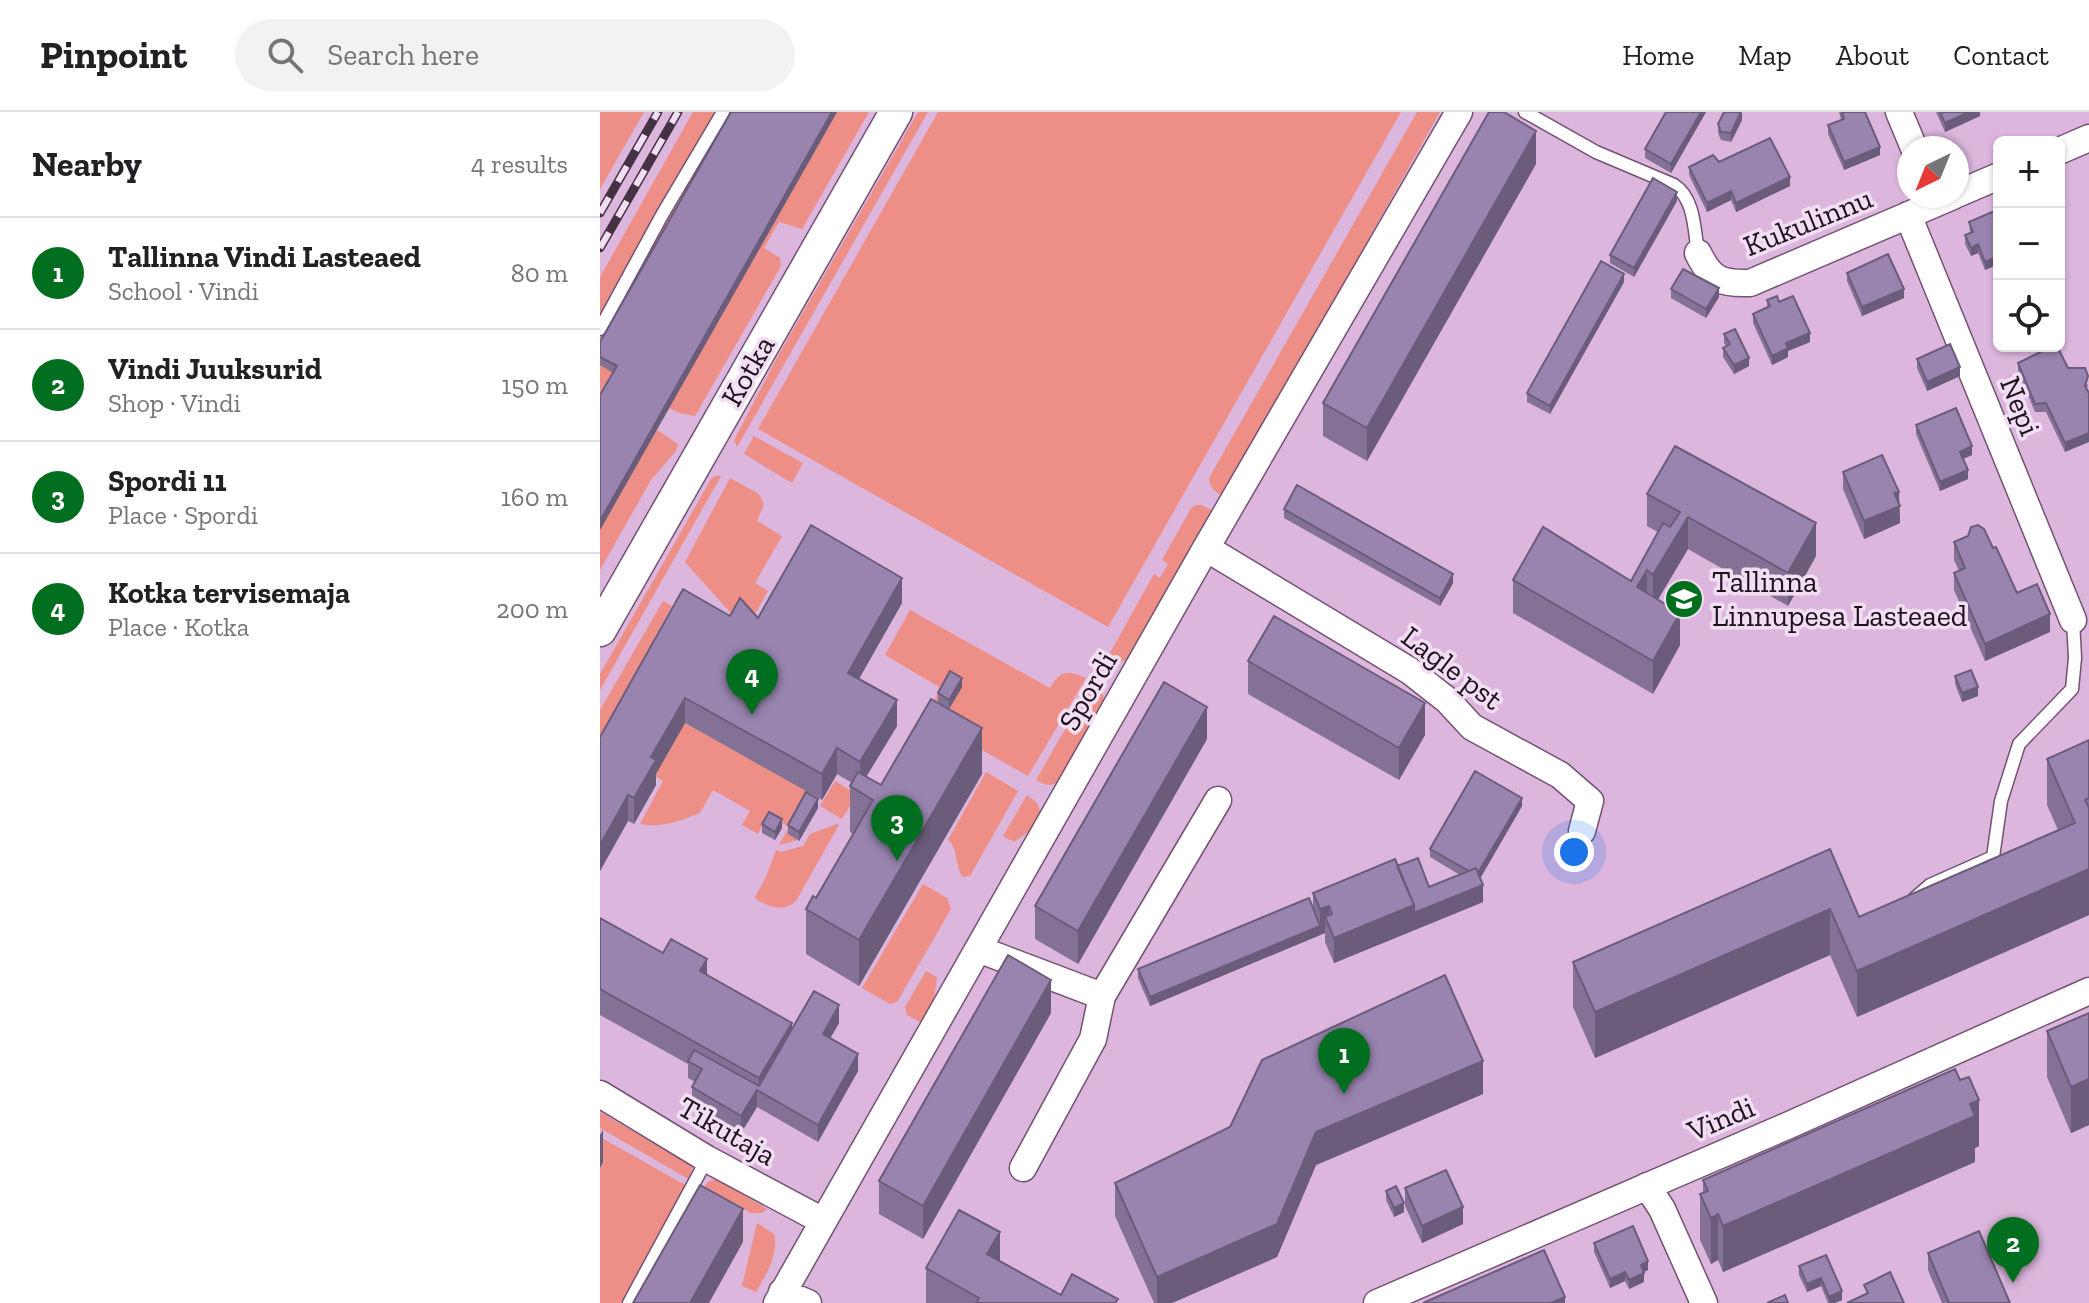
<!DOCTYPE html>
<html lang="en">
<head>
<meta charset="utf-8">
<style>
	body { margin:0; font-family:"Zilla Slab",serif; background:#f2f2f2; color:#202124 }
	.controls { position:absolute; right:24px; top:24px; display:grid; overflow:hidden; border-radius:12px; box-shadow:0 2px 6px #0004 }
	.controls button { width:72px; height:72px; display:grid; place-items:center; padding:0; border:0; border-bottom:2px solid #e0e0e0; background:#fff; color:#202124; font:40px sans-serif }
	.compass { position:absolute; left:1297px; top:24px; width:72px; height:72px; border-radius:50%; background:#fff; box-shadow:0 2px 6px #0004; rotate:223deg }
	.you { position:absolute; left:974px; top:740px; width:28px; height:28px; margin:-20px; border:6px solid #fff; border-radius:50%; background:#1a73e8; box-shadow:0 0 0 12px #1a73e833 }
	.badge { display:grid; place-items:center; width:52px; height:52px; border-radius:50%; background:#006e1f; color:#fff; font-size:26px; font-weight:700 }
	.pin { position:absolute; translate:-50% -66px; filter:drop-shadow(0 2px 4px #0008) }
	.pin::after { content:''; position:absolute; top:42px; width:28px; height:24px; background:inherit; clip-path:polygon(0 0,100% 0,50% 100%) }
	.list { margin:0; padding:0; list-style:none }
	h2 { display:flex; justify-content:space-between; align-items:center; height:104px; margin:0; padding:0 32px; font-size:34px }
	h2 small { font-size:26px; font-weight:400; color:#757577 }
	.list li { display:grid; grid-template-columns:52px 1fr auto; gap:24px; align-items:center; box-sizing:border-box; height:112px; padding:0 32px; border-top:2px solid #e0e0e0 }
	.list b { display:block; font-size:30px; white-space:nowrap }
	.list p { margin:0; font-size:26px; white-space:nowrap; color:#757577 }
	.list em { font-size:26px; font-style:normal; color:#757577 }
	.icon { flex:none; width:44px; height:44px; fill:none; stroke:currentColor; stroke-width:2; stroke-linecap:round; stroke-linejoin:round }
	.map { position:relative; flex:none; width:1489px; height:1191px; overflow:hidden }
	header { display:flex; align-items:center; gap:48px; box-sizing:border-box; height:112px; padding:0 40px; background:#fff; border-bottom:2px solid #e0e0e0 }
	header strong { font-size:38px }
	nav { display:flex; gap:44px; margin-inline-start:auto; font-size:28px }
	.search { width:560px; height:72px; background:#f2f2f2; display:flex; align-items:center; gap:20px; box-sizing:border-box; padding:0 28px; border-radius:44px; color:#757577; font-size:30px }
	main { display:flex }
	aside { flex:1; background:#fff }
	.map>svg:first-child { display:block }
</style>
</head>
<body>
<header>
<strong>Pinpoint</strong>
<div class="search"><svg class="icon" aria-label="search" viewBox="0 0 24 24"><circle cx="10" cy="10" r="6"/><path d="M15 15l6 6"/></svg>Search here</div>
<nav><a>Home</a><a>Map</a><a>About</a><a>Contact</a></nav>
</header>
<main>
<aside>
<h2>Nearby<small>4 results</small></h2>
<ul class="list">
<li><span class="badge">1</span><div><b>Tallinna Vindi Lasteaed</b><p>School · Vindi</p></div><em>80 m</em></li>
<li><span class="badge">2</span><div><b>Vindi Juuksurid</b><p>Shop · Vindi</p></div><em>150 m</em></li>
<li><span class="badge">3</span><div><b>Spordi 11</b><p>Place · Spordi</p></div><em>160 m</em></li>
<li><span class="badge">4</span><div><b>Kotka tervisemaja</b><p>Place · Kotka</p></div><em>200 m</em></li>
</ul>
</aside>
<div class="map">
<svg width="1489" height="1191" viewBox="0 0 1489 1191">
	<rect width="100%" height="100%" fill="#dcb6dd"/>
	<path fill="#ed8f86" d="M0,0h44l-44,77z
		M93,0h176l-67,117 -23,-7 -15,26 16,10 1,8 -86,150 -16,-3 -10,-5 -13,21 22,15 -2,7 -25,29 -51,90v-293z
		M318,0h10l-191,335 -3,-7 44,-84z
		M338,0h463l-293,515 -350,-198z
		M817,0h23l-217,385c-8,-6 -14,-9 -14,-19z
		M154,324l49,27 -11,20 -48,-29z
		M115,364h6l-121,214v-16l111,-195z
		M130,366l29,16 5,10 -7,17 25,15 -27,47 13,8 -22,39 -61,-68z
		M596,393h6l13,7 -87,147 -8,3 -14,-2 48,-86 6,4 8,-14 -6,-4 29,-52z
		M63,489l9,5 -18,32 10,7 -64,112v-47z
		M310,498l140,78c11,-17 15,-19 36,-10l-58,98 -104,-59 17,-29 -56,-33z
		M492,570l11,13 1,8 -42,77c-10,7 -16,6 -26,0z
		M85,611l126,70 -23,41 10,6 -19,5 10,-18 -21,-12 -10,19 -16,-9 8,-14 -37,-21 -13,23c-20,8 -38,15 -60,11l23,-43 -8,-5z
		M386,660l32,19 -48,85 -7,1c-9,-11 -4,-28 -15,-37z
		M235,669l22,13 -15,25 -22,-13z
		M427,683l10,8 4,10 -7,15 -20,14 -11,-6z
		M237,712l2,1 -43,76c-15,12 -24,6 -39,-1l-2,-3 11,-20 10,-27 4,2 23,-6 7,-12z
		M323,772l24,14 4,11 -54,93 -7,2 -28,-16z
		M326,859l11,6 -3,22 -12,24 -15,-8 -2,-8z
		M0,1000l87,51 5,4 -2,13 -90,-52z
		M0,1025l87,49 -66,117h-21v-135l4,-7 -4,-3z
		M112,1068h7l48,29 -5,4h-11l-48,-25 5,-6z
		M157,1111l17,11c5,20 -8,41 -18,58l-14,-6z"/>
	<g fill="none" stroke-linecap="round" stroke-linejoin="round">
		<g stroke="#735274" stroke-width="15">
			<path id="service" d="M925,0l71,40 78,33c21,14 20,44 24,68
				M0,217l62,-114 61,-103
				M1314,787l16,-14 63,-28 8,-56 18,-57 53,-55 3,-31 -2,-38
				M29,1191l78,-144"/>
		</g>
		<g stroke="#735274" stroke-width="29">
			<path id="minor" d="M1299,0l15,36
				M1459,39l30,-13
				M1357,82l42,-18
				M1308,103l165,405
				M1098,141c13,27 23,31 52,30l203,-87
				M606,436l204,123 37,29 25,27 88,48 30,26 -8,30
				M378,837l124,47 -9,43 -70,129
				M502,884l116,-196
				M0,982l107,65 116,62
				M1047,1074l15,23 42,94
				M182,1180l26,11
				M177,1191l429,-755 253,-436
				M777,1191l410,-177 302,-135"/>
		</g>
		<g stroke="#735274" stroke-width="35">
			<path id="tertiary" d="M0,518l296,-518"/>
		</g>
		<use href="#service" stroke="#fff" stroke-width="12"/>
		<use href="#minor" stroke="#fff" stroke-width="26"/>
		<use href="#tertiary" stroke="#fff" stroke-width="32"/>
		<g stroke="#443244" stroke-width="9">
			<path id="rail" d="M0,101l58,-101
				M0,136l78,-136"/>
		</g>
		<use href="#rail" stroke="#f2def2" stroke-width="6" stroke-dasharray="18" stroke-linecap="butt"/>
	</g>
	<path fill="#837296" d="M131,0h106l-237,418v-135l13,-22 -13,-8v-23z
		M1066,0h40l-35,61 -26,-15v-9z
		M1239,0h26l15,43 -36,15 -16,-36v-9l13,-5z
		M1336,0h44v4l-35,16z
		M1142,8l-11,22 -10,-2 -3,-7v-9z
		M1119,50l71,24 -54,26 -5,-12 -24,12 -18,-37v-8z
		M936,52l-169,297 -44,-25v-33z
		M1077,89l-43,76 -24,-14v-8z
		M1399,97v55l-14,6 -7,-17 -7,3 -6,-12v-9l5,-2 -1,-11z
		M1247,161l57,25 -42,18 -15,-35z
		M1024,170l-74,132 -23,-12v-9z
		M1071,177l48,8 -13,21 -35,-20z
		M1167,188l12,2 31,40 -22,9v6l-16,8 -19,-42v-9l14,-7z
		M1124,222l25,32 -15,8 -11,-17v-9l3,-2 -2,-3z
		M1317,247l43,17 -33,15 -10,-23z
		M1418,251l50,5 20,17 -23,67 -19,-40h-11l-17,-41z
		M1316,313l56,30 -9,4 5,20 -28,12 -24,-57z
		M1243,360l56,31 1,20 -36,16 -21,-50z
		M1047,382l169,62 -28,50 -100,-57 -30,50 22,46 -27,49 -140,-81v-33l118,1 27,-49 -11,-6z
		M684,397l169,74 -13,23 -156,-88z
		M1354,430l39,6 24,45 33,39 -65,29 -31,-71v-17l5,-2 -5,-11z
		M302,491l-43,76 38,47 -31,51 15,8 101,-11 -123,212 -53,-32v-45l10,-11 37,-64 -3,-2v-46l2,-3 -15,-9 -15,26 -137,-77 -29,51v11l-22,39 -6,-3 -28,50v-134l158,-119z
		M648,549l177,74 -26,45 -151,-86z
		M1355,564l23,20 -16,6 -7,-18z
		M362,575l-13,22 -11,-7v-9z
		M607,627l-129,225 -43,-25v-33z
		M1489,628v175l-232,102 -27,-62 -235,103 -22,-51v-45l257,-113 29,68 199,-87 -11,-25v-46z
		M922,694l-42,72 3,24 -149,61 -9,-21v-9l-175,73 -12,-28v-9l175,-60v-16l84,-27 32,21 31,-12 -30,-18v-8z
		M218,696l-19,33 -11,-7v-9z
		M162,712l20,4 -7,12 -13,-7z
		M0,806l63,35 44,21 85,56 47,-7 -9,15 28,33 -40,71 -61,-35 -16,26 -49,-28v-18l3,-5 -7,-4v-14l-88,-49z
		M451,901l-128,226 -44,-25v-33z
		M1489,901v112l-18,8 -24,-56v-46z
		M883,982l-167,71 -39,92 -105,46h-18l-39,-87v-33z
		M1379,1034l-4,2v14l-252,110 -5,-12 -7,4 -11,-24v-46l3,-1v-13z
		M805,1076l58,36 -41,19 -17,-37z
		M786,1079l18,21 -10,5 -8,-17z
		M994,1131l54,27 -4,2v10l-15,7 -4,-8 -15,7 -16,-36z
		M1328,1141l82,50h-68l-14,-33z
		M400,1149l61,34 57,8h-192v-35z
		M1199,1154l43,25v9l-7,3h-7l-7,-17 -14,6 -8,-17z"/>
	<path fill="#6a5c7a" d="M232,0h5l-237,418v-9z
		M1101,0h5l-35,61v-9z
		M1142,0v8l-11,22v-9z
		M1369,0h11v4l-35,16v-9z
		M936,19v33l-169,297v-33z
		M1280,35v8l-36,15v-8z
		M1190,65v9l-54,26v-9z
		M1131,79v9l-24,12v-9z
		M1077,80v9l-43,76v-9z
		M1378,132v9l-7,3v-8z
		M1399,144v8l-14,6v-8z
		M1024,162v8l-74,132v-8z
		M1119,176v9l-13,21v-9z
		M1304,177v9l-42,18v-9z
		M1210,221v9l-22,9v6l-16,8v-9l14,-13z
		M1149,246v8l-15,8v-9z
		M1360,255v9l-33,15v-9z
		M1489,321v9l-24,10v-9z
		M1372,334v9l-12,5v-8z
		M1368,358v9l-28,12v-9z
		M1299,380l1,31 -36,16v-18l30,-28z
		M1088,405v32l-35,59v-33z
		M1216,411v33l-28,50v-33z
		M1047,458v33l-10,-16z
		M853,462v9l-13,23v-8z
		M302,466v25l-54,95v-25z
		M1080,501v32l-27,49v-33z
		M1450,502v18l-65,29v-17z
		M362,566v9l-13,22v-9z
		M1378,575v9l-16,6v-9z
		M85,586v25l-29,51v11l-22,39v-26l17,-41z
		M297,588v26l-37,61v-25z
		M825,591v32l-26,45v-32z
		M607,595v32l-129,225v-33z
		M382,616v46l-123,212v-46z
		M237,636v26l-15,26v-26z
		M28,683v26l-28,50v-26z
		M922,686v8l-45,78v-9z
		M218,687v9l-19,33v-9z
		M182,707v9l-7,12v-8z
		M1489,757v46l-232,102v-46z
		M883,773v17l-149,61v-25l80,-33z
		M729,794v20l-4,-9v16l-175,73v-9l170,-71v-17z
		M1230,797v46l-235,103v-46z
		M107,847v25l-7,-13z
		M451,868v33l-128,226v-33z
		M239,893v18l-16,28v-17z
		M192,911v25l-33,43v-13z
		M258,942v17l-40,71v-17z
		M883,949v33l-167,71 -39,92 -105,46h-15v-26l159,-145z
		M1489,967v46l-18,8v-46z
		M157,978v17l-16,26v-17z
		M1379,988v46l-4,2v14l-252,110v-46z
		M3,1018v33l-3,5v-33z
		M804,1091v9l-10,5v-9z
		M863,1095v17l-41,19v-17z
		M143,1097v33l-34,61h-19z
		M1118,1102v46l-7,4v-46z
		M400,1120v46l-13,-24z
		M1048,1149v9l-7,3v-8z
		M1025,1160v9l-15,7v-9z
		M1044,1161v9l-15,7v-9z
		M1221,1166v8l-14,6v-8z
		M1242,1179v9l-7,3h-6v-6z
		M965,1185v6h-14z"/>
	<path fill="#9884af" stroke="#6a5c7a" stroke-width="2" d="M131,0h101l-232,409v-126l17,-29 -17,-9v-15z
		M889,0h15l32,19 -169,297 -44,-25z
		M1066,0h35l-30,52 -26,-15z
		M1124,0h17l-10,21 -10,-1 -3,-8z
		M1242,0h23l15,35 -36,15 -16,-37 16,-6z
		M1340,0h29l-24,11z
		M1170,26l20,39 -54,26 -5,-12 -24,12 -18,-36 24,-12 6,7z
		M1053,66l24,14 -43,76 -24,-13z
		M1399,97v47l-14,6 -7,-18 -7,4 -6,-13 8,-3 -4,-10z
		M1288,142l16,35 -42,18 -15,-34z
		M1001,149l23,13 -74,132 -23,-13z
		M1083,157l36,19 -13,21 -35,-20z
		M1177,184l2,6 14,-6 17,37 -24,10 2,5 -16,8 -19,-42 17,-8 -3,-6z
		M1135,217l14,29 -15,7 -11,-17 7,-4 -6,-10z
		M1350,232l10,23 -33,15 -10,-23z
		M1453,234h4l11,22h17l3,8 -3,10 4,7v40l-24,10 -19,-40 -11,1 -17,-41z
		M1356,296l16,38 -12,6 8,18 -28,12 -24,-57z
		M1075,334l141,77 -28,50 -100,-56 -35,58 -6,-5 -10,17 43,26 -27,48 -140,-81 30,-53 88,54 32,-58 7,4 10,-15 -33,-18z
		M1282,343l17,37 -5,1 6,13 -36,15 -21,-49z
		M697,373l156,89 -13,24 -156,-89z
		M211,413l91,53 -54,95 49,27 -37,62 -23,-14 -15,26 -137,-76 -34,59 5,3 -22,38 -6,-3 -28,50v-108l83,-148 47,27 10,-18 18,20z
		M1378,413l6,4 9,19 3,-1 21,46 20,-9 13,30 -65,30 -31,-71 11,-5 -11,-26 14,-6 3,-9z
		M674,504l151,87 -26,45 -151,-87z
		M1371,558l7,17 -16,6 -7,-17z
		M350,559l12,7 -13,22 -11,-7z
		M564,570l43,25 -129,224 -43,-25z
		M331,587l51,29 -123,212 -53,-31 7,-13 3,2 57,-98 -23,-14 8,-14 23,13z
		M1489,628v58l-4,2 4,8v61l-232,102 -27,-62 -235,103 -22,-50 257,-113 29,68 216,-94 -28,-64z
		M875,659l47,27 -44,75 -2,-5 -7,3 -39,-22z
		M206,680l12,7 -19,33 -11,-7z
		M169,700l13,7 -7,13 -13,-8z
		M818,746l11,29 47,-19 7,17 -69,28v-8l-17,-39z
		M795,747l19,46 -80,33 -9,-21 7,-3 -3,-8 -9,3 -7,-16z
		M709,786l11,28 -170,71 -12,-28z
		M0,806l63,35 8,-14 36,20 -7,12 92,52 -33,55 -159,-89z
		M408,843l43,25 -128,226 -44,-25z
		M845,863l38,86 -167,71 -39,92 -120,53 -42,-94 115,-56 32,-67z
		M214,879l25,14 -16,29 35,20 -40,71 -61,-35 -16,26 -49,-29 10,-18 -14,-8 6,-11 65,36z
		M1489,901v66l-18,8 -24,-56z
		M1355,957l5,11 9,-3 10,23 -9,4 5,12 -252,110 -5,-12 -7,4 -11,-24 8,-3 -5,-11z
		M846,1058l17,37 -41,19 -17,-38z
		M100,1073l43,24 -53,94h-57z
		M796,1074l8,17 -10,5 -8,-17z
		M359,1098l41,22 -13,22 74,41 11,-21 46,25 -3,4h-139l3,-5 -53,-30z
		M1033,1114l15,35 -7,4 3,8 -15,7 -4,-8 -15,7 -16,-36z
		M1379,1119l31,72h-61l-21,-50z
		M944,1138l21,47 -14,6h-128z
		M1226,1143l16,36 -13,6 -8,-19 -14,6 -8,-18z
		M1290,1160l14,31h-57l21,-10 -4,-8z
		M1185,1183l3,8h-21z"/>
	<defs>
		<g id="school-disc" transform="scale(2)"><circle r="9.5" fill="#006e1f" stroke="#f2def2"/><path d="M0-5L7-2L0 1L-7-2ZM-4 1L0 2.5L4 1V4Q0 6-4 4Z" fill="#fff"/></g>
	</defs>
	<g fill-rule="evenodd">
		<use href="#school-disc" x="1084" y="487"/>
	</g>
	<g text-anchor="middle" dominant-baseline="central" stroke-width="7" stroke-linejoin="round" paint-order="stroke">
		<g font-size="30" fill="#1e111e" stroke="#f2def2">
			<text transform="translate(1208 110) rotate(-22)">Kukulinnu</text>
			<text transform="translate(148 259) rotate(-60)">Kotka</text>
			<text transform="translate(1420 294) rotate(68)">Nepi</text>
			<text transform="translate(852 556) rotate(37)">Lagle pst</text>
			<text transform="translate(488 579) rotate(-60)">Spordi</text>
			<text transform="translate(1121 1007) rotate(-23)">Vindi</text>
			<text transform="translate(127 1019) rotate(30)">Tikutaja</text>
		</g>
		<g font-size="30" fill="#1e111e" stroke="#f2def2" text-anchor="start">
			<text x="1112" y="470">Tallinna<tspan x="1112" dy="34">Linnupesa Lasteaed</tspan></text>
		</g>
	</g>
</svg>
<div class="controls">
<button>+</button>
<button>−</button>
<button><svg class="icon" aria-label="locate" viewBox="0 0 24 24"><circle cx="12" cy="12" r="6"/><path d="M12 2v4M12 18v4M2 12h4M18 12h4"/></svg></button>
</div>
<svg class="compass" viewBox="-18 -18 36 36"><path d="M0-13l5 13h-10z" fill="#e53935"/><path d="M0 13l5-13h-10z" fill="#757577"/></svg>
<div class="you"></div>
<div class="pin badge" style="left:744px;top:982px">1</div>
<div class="pin badge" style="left:1413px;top:1171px">2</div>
<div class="pin badge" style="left:297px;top:749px">3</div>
<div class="pin badge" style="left:152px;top:603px">4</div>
</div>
</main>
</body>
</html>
